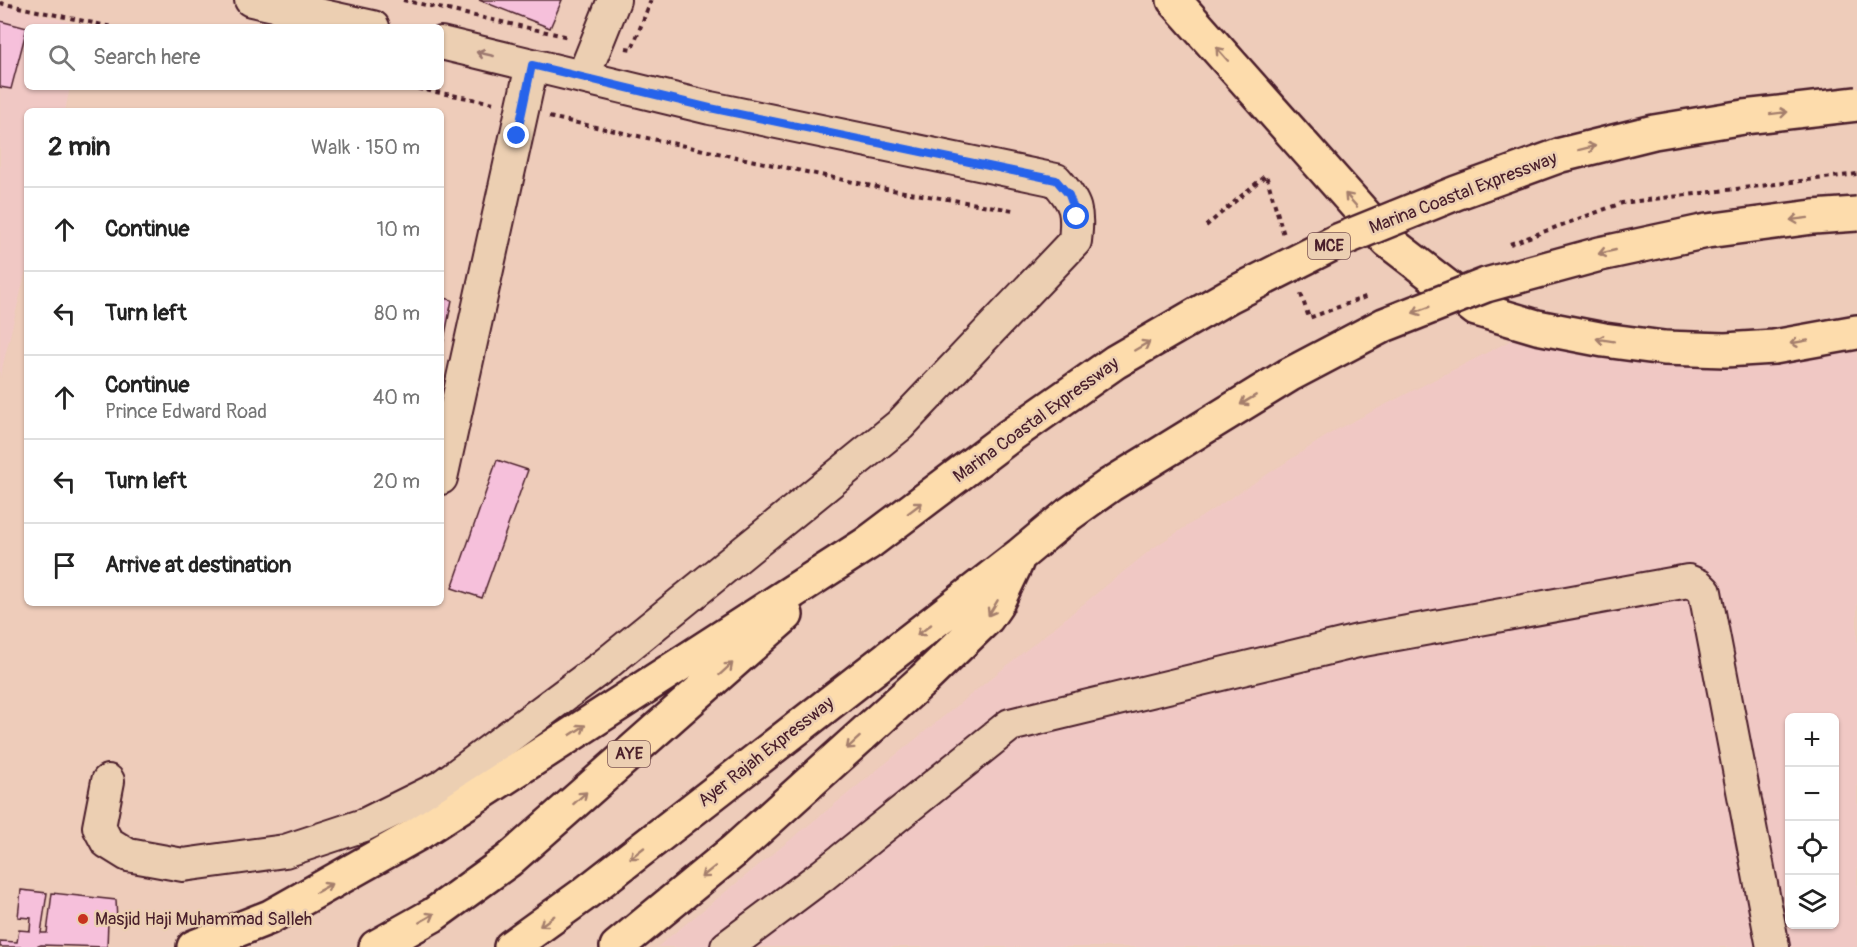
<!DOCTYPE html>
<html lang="en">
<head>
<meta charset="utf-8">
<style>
	body { margin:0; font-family:Pangolin,sans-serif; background:#f2f2f2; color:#222 }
	.controls { position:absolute; right:18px; bottom:18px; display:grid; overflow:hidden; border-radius:9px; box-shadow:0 2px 4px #0004 }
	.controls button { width:54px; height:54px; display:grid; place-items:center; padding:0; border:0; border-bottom:2px solid #e0e0e0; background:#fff; color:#222; font:30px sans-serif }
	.stop { position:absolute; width:18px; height:18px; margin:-14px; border:4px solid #2563eb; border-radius:50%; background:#fff }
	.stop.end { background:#2563eb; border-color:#fff; box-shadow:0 2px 6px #0008 }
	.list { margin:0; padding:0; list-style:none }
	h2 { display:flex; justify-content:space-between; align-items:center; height:78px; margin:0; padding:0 24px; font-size:26px }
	h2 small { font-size:20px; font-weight:400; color:#767676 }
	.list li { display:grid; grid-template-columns:39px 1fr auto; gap:18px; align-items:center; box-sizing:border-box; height:84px; padding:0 24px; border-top:2px solid #e0e0e0 }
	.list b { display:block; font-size:22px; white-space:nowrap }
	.list p { margin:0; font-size:20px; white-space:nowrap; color:#767676 }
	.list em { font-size:20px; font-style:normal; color:#767676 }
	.icon { flex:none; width:33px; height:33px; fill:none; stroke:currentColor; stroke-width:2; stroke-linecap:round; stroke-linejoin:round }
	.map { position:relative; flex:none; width:1857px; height:947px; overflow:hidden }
	.search { position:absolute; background:#fff; box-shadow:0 2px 4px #0004; left:24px; top:24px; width:420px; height:66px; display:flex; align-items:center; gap:15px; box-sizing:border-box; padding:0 21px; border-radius:9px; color:#767676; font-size:22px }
	.panel { position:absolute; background:#fff; box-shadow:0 2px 4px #0004; left:24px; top:108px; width:420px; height:498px; border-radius:9px }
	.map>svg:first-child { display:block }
</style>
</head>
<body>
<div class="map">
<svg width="1857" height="947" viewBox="0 0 1857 947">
	<rect width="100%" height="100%" fill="#eeccba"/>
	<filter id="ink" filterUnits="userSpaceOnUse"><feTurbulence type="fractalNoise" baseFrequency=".0167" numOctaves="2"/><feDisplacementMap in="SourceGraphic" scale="12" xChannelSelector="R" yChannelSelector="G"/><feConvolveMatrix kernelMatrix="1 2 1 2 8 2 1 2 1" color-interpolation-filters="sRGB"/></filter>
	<g filter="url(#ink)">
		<path fill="#f0c8c4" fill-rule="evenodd" d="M0,4l85,22 -58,1v60h43l-5,24h-38v155l-27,111z
			M1537,327l67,13 253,-8v615h-1200l496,-399 183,-118zM1790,718h44v206h-44z"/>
		<path fill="#f6c0db" stroke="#4a1f2b" stroke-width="1.5" d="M479,0h83l-12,28z
			M0,21l27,7 -16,61 -11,-2z
			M441,297l11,3 -11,54z
			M497,460l31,10 -46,128 -30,-10z
			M21,890l26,3 -6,40h6l5,-40 64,7 1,21h-9l-1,26 -66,-2 -5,2h-36v-6l17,1 2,-12 11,1 1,-13 -13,-1z"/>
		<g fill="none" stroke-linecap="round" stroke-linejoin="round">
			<g stroke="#4a1f2b" stroke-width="36">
				<path id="minor" d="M251,0l122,27
					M583,77l31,-77
					M441,478l91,-413
					M108,781l-9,46 8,15 21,13 55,10 102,-14 79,-26 77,-38 165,-123 294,-239 175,-184c3,-30 2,-37 -19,-61l-346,-72 -269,-65
					M727,947l96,-72 187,-150 348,-84 330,-60 10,4 7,7 68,355"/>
			</g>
			<g stroke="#4a1f2b" stroke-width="38">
				<path id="highway" d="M1174,0l214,241 88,68 61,18 67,13 60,8 61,2 49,-3 83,-15
					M194,947l76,-30 149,-84 449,-290
					M376,947l57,-32 76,-55 277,-245
					M511,947l72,-52 437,-340 48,-40
					M617,947l118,-97 188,-170 64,-62 9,-13 20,-42"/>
			</g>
			<path stroke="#4a1f2b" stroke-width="4" stroke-dasharray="4.5 4.5" stroke-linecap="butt" d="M403,0l166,37
				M0,3l112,24
				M626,48l6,1 19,-49
				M409,87l85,16
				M549,117l337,72 127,21
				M1206,226l60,-51 18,60
				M1510,244l112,-41 235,-29
				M1301,294l8,24 59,-22"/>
			<use href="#minor" stroke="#eccfb2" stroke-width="32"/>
			<use href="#highway" stroke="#fddcac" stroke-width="33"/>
			<g stroke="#4a1f2b" stroke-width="38" stroke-linecap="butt">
				<path id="highway-bridge" d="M1068,515l42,-30 179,-110 95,-50 102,-40 114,-31 107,-23 106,-14 44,-3
					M868,543l143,-108 104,-73 114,-66 111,-56 116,-47 105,-38 93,-23 90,-15 113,-13"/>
			</g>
			<use href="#highway-bridge" stroke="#fddcac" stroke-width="33"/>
		</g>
		<defs><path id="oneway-shaft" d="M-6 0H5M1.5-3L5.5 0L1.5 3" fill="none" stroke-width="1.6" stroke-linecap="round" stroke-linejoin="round" transform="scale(1.5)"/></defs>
		<use stroke="#9b776e" href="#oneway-shaft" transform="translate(485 54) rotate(-167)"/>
		<g stroke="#a47e6c">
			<use href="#oneway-shaft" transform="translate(1222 54) rotate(-131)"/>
			<use href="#oneway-shaft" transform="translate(1779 113) rotate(-7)"/>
			<use href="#oneway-shaft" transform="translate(1587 148) rotate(-14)"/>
			<use href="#oneway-shaft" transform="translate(1351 200) rotate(-132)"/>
			<use href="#oneway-shaft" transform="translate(1799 219) rotate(173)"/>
			<use href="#oneway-shaft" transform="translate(1607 252) rotate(167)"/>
			<use href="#oneway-shaft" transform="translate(1421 310) rotate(159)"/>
			<use href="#oneway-shaft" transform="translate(1605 340) rotate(-171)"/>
			<use href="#oneway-shaft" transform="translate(1799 342) rotate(170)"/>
			<use href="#oneway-shaft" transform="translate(1142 346) rotate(-30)"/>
			<use href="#oneway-shaft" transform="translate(1248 400) rotate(149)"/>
			<use href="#oneway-shaft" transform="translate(915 508) rotate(-37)"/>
			<use href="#oneway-shaft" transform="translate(993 608) rotate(121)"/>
			<use href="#oneway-shaft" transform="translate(924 630) rotate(142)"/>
			<use href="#oneway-shaft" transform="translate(726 669) rotate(-42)"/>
			<use href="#oneway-shaft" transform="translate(578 730) rotate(-33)"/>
			<use href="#oneway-shaft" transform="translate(853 743) rotate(138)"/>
			<use href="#oneway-shaft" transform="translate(580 798) rotate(-42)"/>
			<use href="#oneway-shaft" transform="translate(637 853) rotate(142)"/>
			<use href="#oneway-shaft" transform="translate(708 872) rotate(141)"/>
			<use href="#oneway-shaft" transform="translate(324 888) rotate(-29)"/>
			<use href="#oneway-shaft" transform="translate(427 918) rotate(-30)"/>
			<use href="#oneway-shaft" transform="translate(547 921) rotate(144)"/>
		</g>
	</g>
	<g fill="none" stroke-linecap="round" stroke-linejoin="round" filter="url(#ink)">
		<path stroke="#2563eb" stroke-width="8" d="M517,136l15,-71 178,43 346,72 13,15 8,22"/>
	</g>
	<circle fill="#c8321e" stroke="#eccfb2" stroke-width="2" cx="83" cy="919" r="6"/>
	<g text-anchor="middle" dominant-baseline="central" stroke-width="5" stroke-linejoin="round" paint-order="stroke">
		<g fill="#eccfb2" stroke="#7b5454" stroke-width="1.5">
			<rect x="1308" y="233" width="42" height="26" rx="4.5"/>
			<rect x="608" y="741" width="42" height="26" rx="4.5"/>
		</g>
		<g font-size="16" font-weight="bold" fill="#4a1f2b">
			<text x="1329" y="246">MCE</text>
			<text x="629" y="754">AYE</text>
		</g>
		<g font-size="18" fill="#4a1f2b" stroke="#eccfb2">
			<text transform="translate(1463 193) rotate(-21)">Marina Coastal Expressway</text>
			<text transform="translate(1036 420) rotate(-36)">Marina Coastal Expressway</text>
			<text transform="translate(766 752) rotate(-38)">Ayer Rajah Expressway</text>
		</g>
		<g font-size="18" fill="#4a1f2b" stroke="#eccfb2" text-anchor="start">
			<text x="95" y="919">Masjid Haji Muhammad Salleh</text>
		</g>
	</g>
</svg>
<div class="controls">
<button>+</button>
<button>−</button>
<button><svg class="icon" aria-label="locate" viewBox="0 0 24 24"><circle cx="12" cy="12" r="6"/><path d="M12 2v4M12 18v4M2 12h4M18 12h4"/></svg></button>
<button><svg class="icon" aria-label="layers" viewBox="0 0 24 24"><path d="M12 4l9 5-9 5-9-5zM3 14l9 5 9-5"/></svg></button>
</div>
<div class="stop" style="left:1077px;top:217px"></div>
<div class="stop end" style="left:517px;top:136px"></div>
<div class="search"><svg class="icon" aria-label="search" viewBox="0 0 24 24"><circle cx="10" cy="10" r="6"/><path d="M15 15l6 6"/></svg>Search here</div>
<section class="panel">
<h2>2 min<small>Walk · 150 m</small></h2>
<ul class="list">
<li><svg class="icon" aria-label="ahead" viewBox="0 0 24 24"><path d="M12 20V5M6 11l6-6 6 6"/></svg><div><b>Continue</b></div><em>10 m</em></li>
<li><svg class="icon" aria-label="left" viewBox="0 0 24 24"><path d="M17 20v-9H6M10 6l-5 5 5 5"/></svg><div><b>Turn left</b></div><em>80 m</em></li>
<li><svg class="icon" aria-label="ahead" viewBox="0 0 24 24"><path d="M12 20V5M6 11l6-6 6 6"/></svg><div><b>Continue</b><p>Prince Edward Road</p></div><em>40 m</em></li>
<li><svg class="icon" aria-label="left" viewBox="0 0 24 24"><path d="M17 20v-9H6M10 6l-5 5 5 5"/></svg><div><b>Turn left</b></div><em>20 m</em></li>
<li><svg class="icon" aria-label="arrive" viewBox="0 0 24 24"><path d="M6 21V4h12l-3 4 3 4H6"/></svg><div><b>Arrive at destination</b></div></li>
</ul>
</section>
</div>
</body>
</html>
